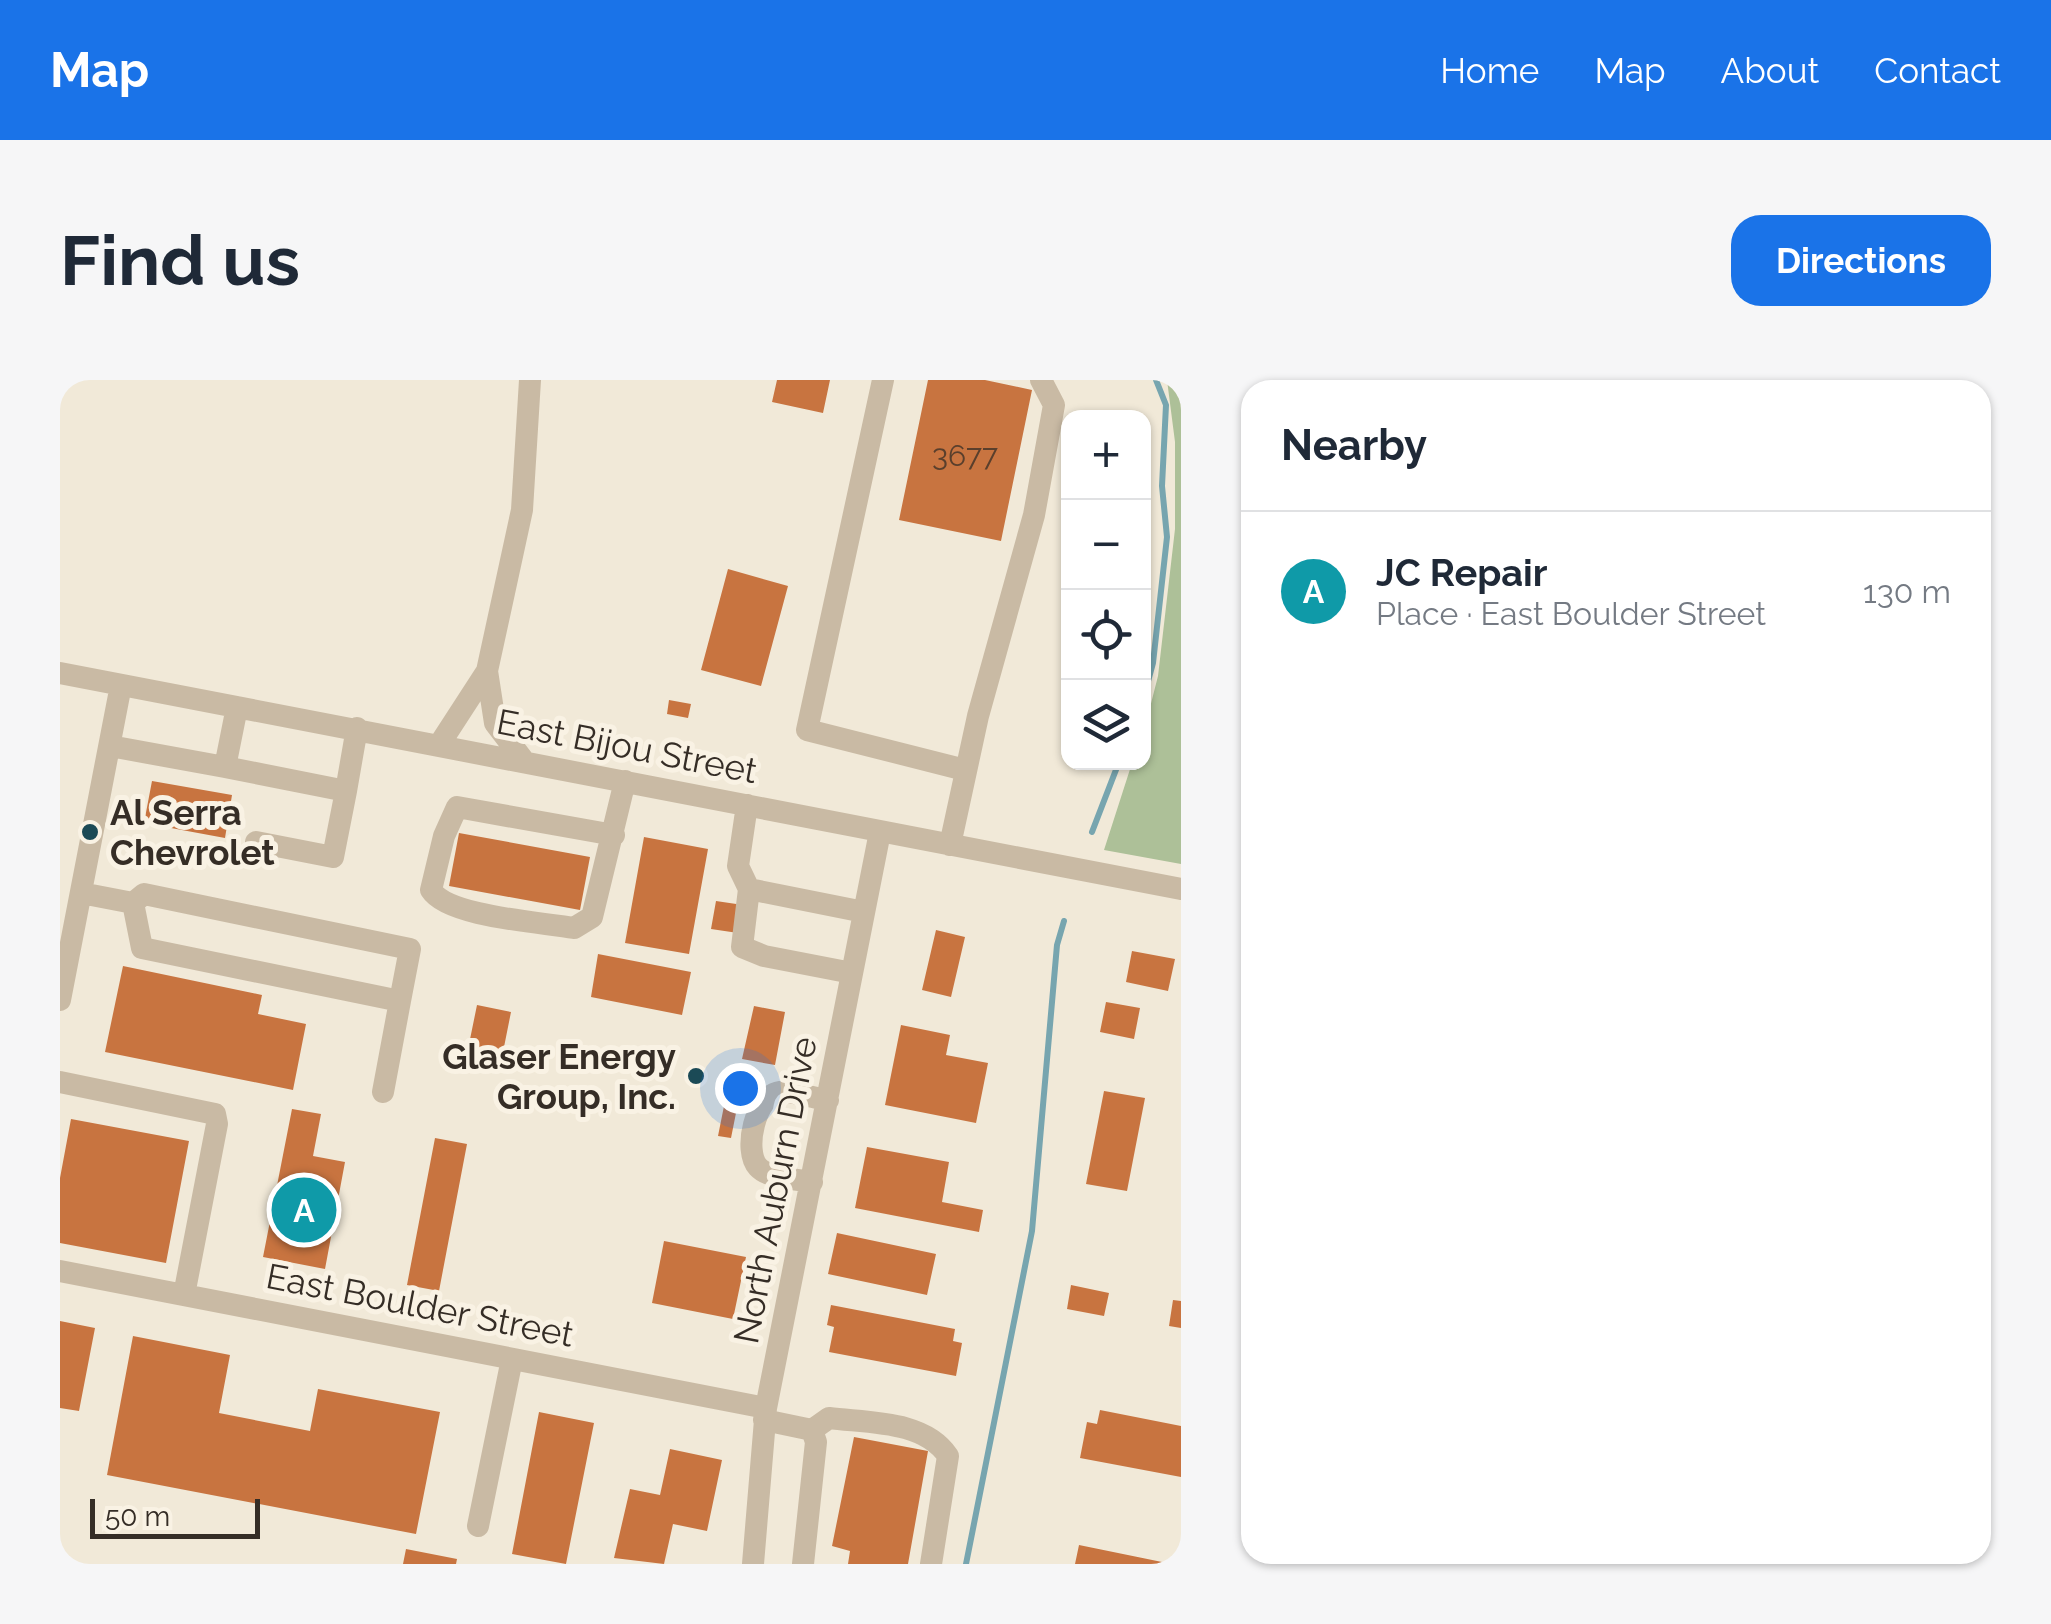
<!DOCTYPE html>
<html lang="en">
<head>
<meta charset="utf-8">
<style>
	body { margin:0; font-family:Raleway,sans-serif; background:#f6f6f7; color:#1f2937 }
	.controls { position:absolute; right:30px; top:30px; display:grid; overflow:hidden; border-radius:20px; box-shadow:0 2px 8px #0004 }
	.controls button { width:90px; height:90px; display:grid; place-items:center; padding:0; border:0; border-bottom:2px solid #e0e1e3; background:#fff; color:#1f2937; font:50px sans-serif }
	.scale { position:absolute; left:30px; bottom:25px; width:170px; box-sizing:border-box; padding-left:10px; border:5px solid #352d26; border-top:0; font-size:28px; line-height:35px; white-space:nowrap; color:#352d26; -webkit-text-stroke:8px #f9f2e4; paint-order:stroke }
	.you { position:absolute; left:680px; top:708px; width:35px; height:35px; margin:-25px; border:8px solid #fff; border-radius:50%; background:#1a73e8; box-shadow:0 0 0 15px #1a73e833 }
	.badge { display:grid; place-items:center; width:65px; height:65px; border-radius:50%; background:#1a73e8; color:#fff; font-size:32px; font-weight:700 }
	.pin { position:absolute; translate:-50% -50%; border:5px solid #fff; box-shadow:0 2px 10px #0006 }
	.list { margin:0; padding:0; list-style:none }
	h2 { display:flex; justify-content:space-between; align-items:center; height:130px; margin:0; padding:0 40px; font-size:42px }
	h2 small { font-size:32px; font-weight:400; color:#747a83 }
	.list li { display:grid; grid-template-columns:65px 1fr auto; gap:30px; align-items:center; box-sizing:border-box; height:160px; padding:0 40px; border-top:2px solid #e0e1e3 }
	.list b { display:block; font-size:38px; white-space:nowrap }
	.list p { margin:0; font-size:32px; white-space:nowrap; color:#747a83 }
	.list em { font-size:32px; font-style:normal; color:#747a83 }
	.icon { flex:none; width:55px; height:55px; fill:none; stroke:currentColor; stroke-width:2; stroke-linecap:round; stroke-linejoin:round }
	.map { position:relative; flex:none; width:1121px; height:1184px; overflow:hidden; border-radius:30px }
	header { display:flex; align-items:center; gap:60px; box-sizing:border-box; height:140px; padding:0 50px; background:#1a73e8; color:#fff }
	header strong { font-size:48px }
	nav { display:flex; gap:55px; margin-inline-start:auto; font-size:35px }
	.intro { display:flex; align-items:center; justify-content:space-between; box-sizing:border-box; height:240px; padding:0 60px }
	h1 { margin:0; font-size:70px }
	.button { padding:25px 45px; border-radius:30px; background:#1a73e8; color:#fff; font-size:35px; font-weight:700 }
	main { display:flex; gap:60px; padding:0 60px }
	aside { flex:1; background:#fff; border-radius:30px; box-shadow:0 2px 8px #0004 }
	.map>svg:first-child { display:block }
</style>
</head>
<body>
<header>
<strong>Map</strong>
<nav><a>Home</a><a>Map</a><a>About</a><a>Contact</a></nav>
</header>
<div class="intro"><h1>Find us</h1><a class="button">Directions</a></div>
<main>
<div class="map">
<svg width="1121" height="1184" viewBox="0 0 1121 1184">
	<rect width="100%" height="100%" fill="#f1e9d8"/>
	<path fill="#adc098" d="M1107,0h14v484l-77,-14 28,-87 12,-1v-31l14,-55 17,-147v-87z"/>
	<g fill="none" stroke-linecap="round" stroke-linejoin="round">
		<path stroke="#77a5af" stroke-width="6" d="M1084,316l9,-33 14,-126 -5,-51 4,-81 -10,-25
			M1032,452l27,-70
			M906,1184l66,-333 25,-286 7,-24"/>
	</g>
	<path fill="#c87440" d="M717,0h53l-7,33 -51,-11z
		M868,0h57l47,10 -31,151 -102,-21z
		M668,189l60,17 -27,100 -60,-16z
		M609,320l22,4 -3,14 -21,-4z
		M92,401l80,14 -7,43 -81,-15z
		M399,453l131,24 -10,53 -131,-24z
		M584,457l64,12 -19,105 -64,-11z
		M656,521l27,4 -5,28 -27,-4z
		M876,550l29,7 -14,60 -29,-7z
		M1072,571l43,8 -7,32 -42,-9z
		M538,574l93,18 -9,43 -91,-18z
		M63,586l139,29 -4,19 48,10 -13,66 -188,-38z
		M1046,622l34,6 -6,31 -34,-7z
		M417,625l34,7 -10,50 -34,-8z
		M694,626l31,6 -10,53 -33,-6z
		M841,645l49,10 -4,20 42,8 -12,60 -91,-18z
		M1044,711l41,7 -18,93 -41,-7z
		M665,721l13,2 -7,35 -13,-2z
		M232,729l29,5 -8,42 32,6 -20,107 -62,-12z
		M11,739l118,22 -23,122 -106,-20v-65z
		M375,758l32,6 -28,147 -32,-6z
		M807,767l82,15 -7,40 41,8 -4,22 -124,-24z
		M777,853l99,21 -9,41 -99,-21z
		M604,861l82,16 -13,62 -81,-16z
		M1011,905l38,8 -5,23 -37,-7z
		M1113,920l8,1v27l-12,-2z
		M771,925l124,24 -2,12 9,2 -6,33 -127,-24 5,-25 -7,-2z
		M0,941l35,7 -16,83 -19,-3z
		M73,956l97,19 -11,58 91,18 8,-42 122,23 -24,122 -309,-59z
		M1040,1030l81,16v51l-101,-19 7,-36 10,2z
		M479,1032l55,11 -28,141 -54,-10z
		M794,1057l74,14 -20,113h-60l2,-13 -18,-5z
		M610,1069l52,11 -15,71 -34,-7 -9,40 -50,-6 16,-69 30,6z
		M1019,1165l83,17v2h-87z
		M346,1169l51,10 -1,5h-53z"/>
	<g fill="none" stroke-linecap="round" stroke-linejoin="round">
		<path stroke="#c9baa4" stroke-width="22" d="M823,0l-76,350 158,40
			M0,293l1121,216
			M379,365l48,-74
			M50,366l115,21 12,-60
			M464,381l-29,-38 -8,-52 35,-161 8,-130
			M165,387l121,24 11,-63
			M687,425l-9,61 11,23
			M554,455l-157,-28 -13,29 -13,54c17,27 110,32 143,38l18,-11 33,-136
			M196,462l77,15 13,-66
			M890,465l28,-129 56,-201 20,-110 -13,-25
			M21,513l52,10 11,-9 266,55 -10,52 -258,-53 -9,-45
			M792,593l-88,-17 -22,-9 7,-58 115,23
			M0,620l61,-315
			M0,702l155,32 2,10 -33,171
			M323,712l17,-91
			M752,802c-15,-3 -43,-3 -54,-15 -15,-16 -3,-72 22,-75 14,-1 33,6 48,8
			M0,891l706,137
			M704,1040l48,10 4,12 -13,122
			M752,1050l17,-12c39,5 95,2 119,38l-17,108
			M418,1146l34,-167
			M693,1184l13,-156 114,-576"/>
	</g>
	<g fill="#1b4a56" stroke="#f9f2e4" stroke-width="4">
		<circle cx="30" cy="452" r="10"/>
		<circle cx="636" cy="696" r="10"/>
	</g>
	<g text-anchor="middle" dominant-baseline="central" stroke-width="10" stroke-linejoin="round" paint-order="stroke">
		<g font-size="30" fill="#5a3f2c">
			<text x="905" y="75">3677</text>
		</g>
		<g font-size="35" fill="#352d26" stroke="#f9f2e4">
			<text transform="translate(567 366) rotate(11)">East Bijou Street</text>
			<text transform="translate(715 810) rotate(-79)">North Auburn Drive</text>
			<text transform="translate(360 925) rotate(11)">East Boulder Street</text>
		</g>
		<g font-size="35" font-weight="bold" fill="#352d26" stroke="#f9f2e4" text-anchor="start">
			<text x="50" y="432">Al Serra<tspan x="50" dy="40">Chevrolet</tspan></text>
			<text x="616" y="676" text-anchor="end">Glaser Energy<tspan x="616" dy="40">Group, Inc.</tspan></text>
		</g>
	</g>
</svg>
<div class="controls">
<button>+</button>
<button>−</button>
<button><svg class="icon" aria-label="locate" viewBox="0 0 24 24"><circle cx="12" cy="12" r="6"/><path d="M12 2v4M12 18v4M2 12h4M18 12h4"/></svg></button>
<button><svg class="icon" aria-label="layers" viewBox="0 0 24 24"><path d="M12 4l9 5-9 5-9-5zM3 14l9 5 9-5"/></svg></button>
</div>
<div class="scale">50 m</div>
<div class="you"></div>
<div class="pin badge" style="left:244px;top:830px;background:#0f9aa8">A</div>
</div>
<aside>
<h2>Nearby<small></small></h2>
<ul class="list">
<li><span class="badge" style="background:#0f9aa8">A</span><div><b>JC Repair</b><p>Place · East Boulder Street</p></div><em>130 m</em></li>
</ul>
</aside>
</main>
</body>
</html>
